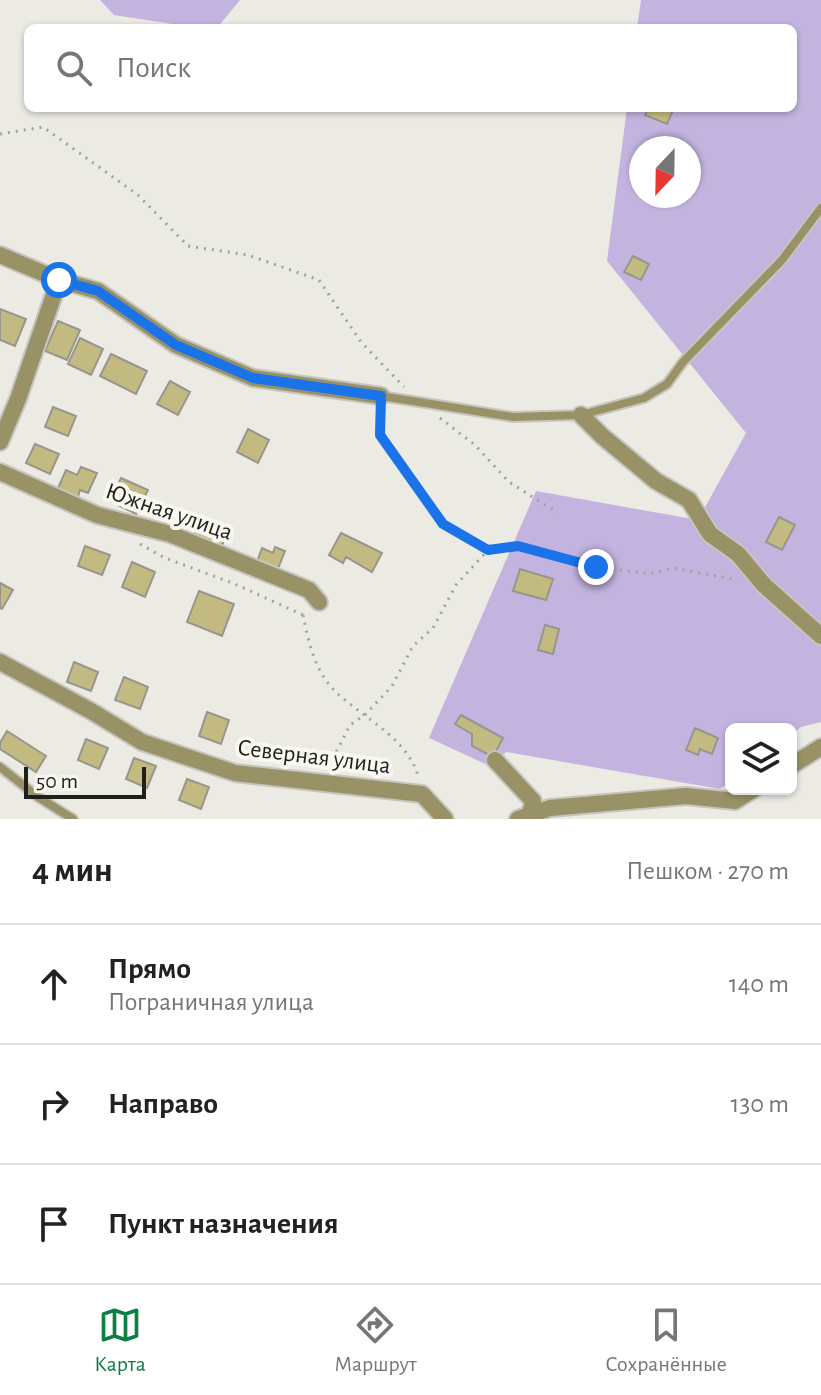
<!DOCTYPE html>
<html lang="ru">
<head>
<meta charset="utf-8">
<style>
	body { margin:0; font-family:"Alegreya Sans",sans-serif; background:#f2f2f2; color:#222 }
	.controls { position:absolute; right:24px; bottom:24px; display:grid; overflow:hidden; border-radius:12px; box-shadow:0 2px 6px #0004 }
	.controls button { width:72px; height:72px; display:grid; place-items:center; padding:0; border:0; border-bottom:2px solid #e0e0e0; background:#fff; color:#222; font:40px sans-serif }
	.compass { position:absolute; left:629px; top:136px; width:72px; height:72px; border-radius:50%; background:#fff; box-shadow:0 2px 6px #0004; rotate:202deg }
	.scale { position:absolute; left:24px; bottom:20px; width:122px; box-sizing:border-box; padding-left:8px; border:4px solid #1f1f1c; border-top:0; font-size:22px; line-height:28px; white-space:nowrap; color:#1f1f1c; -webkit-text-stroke:6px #f8f7f0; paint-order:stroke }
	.stop { position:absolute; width:24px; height:24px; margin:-18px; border:6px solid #1a73e8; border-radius:50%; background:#fff }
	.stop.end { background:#1a73e8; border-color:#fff; box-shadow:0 2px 8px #0008 }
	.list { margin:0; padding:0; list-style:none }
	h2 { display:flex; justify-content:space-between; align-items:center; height:104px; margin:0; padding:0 32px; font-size:34px }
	h2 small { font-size:26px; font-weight:400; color:#767676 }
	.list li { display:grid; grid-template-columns:52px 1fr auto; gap:24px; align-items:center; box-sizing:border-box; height:120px; padding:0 32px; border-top:2px solid #e0e0e0 }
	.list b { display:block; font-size:30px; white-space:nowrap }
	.list p { margin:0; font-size:26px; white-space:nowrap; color:#767676 }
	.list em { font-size:26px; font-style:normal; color:#767676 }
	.icon { flex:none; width:44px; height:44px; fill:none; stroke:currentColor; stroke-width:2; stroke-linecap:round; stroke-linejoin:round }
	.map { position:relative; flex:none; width:821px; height:819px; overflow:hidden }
	.search { position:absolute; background:#fff; box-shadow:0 2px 6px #0004; left:24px; right:24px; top:24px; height:88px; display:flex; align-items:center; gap:20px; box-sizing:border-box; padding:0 28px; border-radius:12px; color:#767676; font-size:30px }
	.sheet { height:464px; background:#fff }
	nav { display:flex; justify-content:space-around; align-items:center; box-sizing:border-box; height:112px; border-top:2px solid #e0e0e0; background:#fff; font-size:22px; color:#767676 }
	nav a { display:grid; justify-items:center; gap:4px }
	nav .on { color:#0b8043 }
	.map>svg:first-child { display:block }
</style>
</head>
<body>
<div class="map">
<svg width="821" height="819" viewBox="0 0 821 819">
	<rect width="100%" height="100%" fill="#ebeae3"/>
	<path fill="#c2b4df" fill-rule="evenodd" d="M100,0h140l-23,28h-18l-85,-13z
		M641,0h180v722l-20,5 -10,8v-6h-60v52l-11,8 -214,-37 -14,15 -63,-29 107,-247 162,29 48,-87 -139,-172 20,-153h166v-80h-156zM641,148h48v48h-48z"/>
	<path fill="#c2ba81" stroke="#96968f" stroke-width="2" d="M648,108h26l-7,16 -22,-9z
		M633,256l16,8 -8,16 -17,-8z
		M0,309l26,10 -11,27 -15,-6z
		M58,321l22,9 -13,30 -22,-9z
		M80,338l23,11 -12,26 -23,-11z
		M111,354l36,17 -11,23 -36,-18z
		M170,381l20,11 -12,23 -21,-11z
		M53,407l23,9 -8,20 -23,-9z
		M248,429l21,11 -11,23 -21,-11z
		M35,444l24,10 -9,20 -24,-11z
		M81,467l16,6 -9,20 -8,-3 -2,7 -20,-9 8,-18 11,5z
		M121,478l27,12 -12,24 -26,-13z
		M201,517l28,10 -7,19 -28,-10z
		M779,517l16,8 -13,25 -16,-8z
		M341,533l41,20 -10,19 -26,-15 -3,6 -14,-8z
		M85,546l25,9 -8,20 -24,-9z
		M275,547l10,4 -8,20 -20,-9 5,-14 11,5z
		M132,562l23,10 -10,25 -23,-10z
		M520,569l33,10 -7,21 -33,-9z
		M0,583l13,7 -11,19 -2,-1z
		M199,591l35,13 -12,32 -35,-14z
		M545,625l14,4 -6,25 -15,-4z
		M74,662l24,10 -7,19 -24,-9z
		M124,677l24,10 -8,22 -25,-9z
		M207,712l22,8 -8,24 -22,-8z
		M461,715l42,23 -10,19 -21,-11v-12l-17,-10z
		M695,728l23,10 -6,16 -12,-5 -2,6 -12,-5z
		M7,731l39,25 -10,16 -36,-23v-6z
		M86,739l22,9 -9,21 -21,-9z
		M134,758l22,8 -9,22 -21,-9z
		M187,779l22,8 -8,22 -22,-9z"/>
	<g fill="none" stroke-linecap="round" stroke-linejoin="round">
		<g stroke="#c6c5bf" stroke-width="12">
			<path id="service" d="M381,396l132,21 68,-2 63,-17 23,-14 16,-22 99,-102 39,-52
				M0,767l38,30 35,22"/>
		</g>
		<g stroke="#c6c5bf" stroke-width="20">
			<path id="minor" d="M0,255l59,25 39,11 78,54 77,33 128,18
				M581,415l21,21 54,45 33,19 21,34 28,20 26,31 57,51
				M0,442l18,-43 41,-119
				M0,472l97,43 73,19 139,56 10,12
				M0,662l91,49 51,31 93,31 187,21 23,25
				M495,760l38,41 -4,18
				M791,766l30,-19
				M518,819l32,-11 136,-12 49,5 19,-12"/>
		</g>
		<path stroke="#a2a29c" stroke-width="3" stroke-dasharray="2 6" stroke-linecap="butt" d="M0,134l43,-7 95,68 50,51 60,9 71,25 42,62 43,45
			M380,411v24l63,89 45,26 30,-4 78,21 55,7 22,-6 65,12
			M440,418l35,27 34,37 49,31
			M140,544l25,14 70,26 68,31 6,-1
			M303,615c6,29 12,58 35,79 27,25 71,45 81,85
			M329,766l21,-41 16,-11 26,-28 21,-40 20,-18 23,-43 32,-35"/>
		<use href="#service" stroke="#989266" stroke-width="8"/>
		<use href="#minor" stroke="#989266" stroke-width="16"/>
	</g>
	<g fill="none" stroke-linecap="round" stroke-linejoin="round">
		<path stroke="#1a73e8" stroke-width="10" d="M59,280l39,11 78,54 77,33 128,18 -1,39 63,89 45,26 30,-4 78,21"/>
	</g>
	<g text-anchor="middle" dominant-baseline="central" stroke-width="8" stroke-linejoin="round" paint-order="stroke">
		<g font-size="24" fill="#1f1f1c" stroke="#f8f7f0">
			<text transform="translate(169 512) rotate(19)">Южная улица</text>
			<text transform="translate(314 757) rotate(7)">Северная улица</text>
		</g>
	</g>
</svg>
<div class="controls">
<button><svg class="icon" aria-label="layers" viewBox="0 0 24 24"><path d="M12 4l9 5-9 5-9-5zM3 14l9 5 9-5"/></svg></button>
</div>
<svg class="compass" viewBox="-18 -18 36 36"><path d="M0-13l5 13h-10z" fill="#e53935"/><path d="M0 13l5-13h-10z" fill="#767676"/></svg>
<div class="scale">50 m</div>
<div class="stop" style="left:59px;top:280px"></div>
<div class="stop end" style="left:596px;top:567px"></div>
<div class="search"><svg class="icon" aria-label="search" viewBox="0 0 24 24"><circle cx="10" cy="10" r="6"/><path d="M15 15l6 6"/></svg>Поиск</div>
</div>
<section class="sheet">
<h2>4 мин<small>Пешком · 270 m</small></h2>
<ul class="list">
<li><svg class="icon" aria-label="ahead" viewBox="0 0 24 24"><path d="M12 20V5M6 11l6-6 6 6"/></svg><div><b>Прямо</b><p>Пограничная улица</p></div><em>140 m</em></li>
<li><svg class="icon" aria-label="right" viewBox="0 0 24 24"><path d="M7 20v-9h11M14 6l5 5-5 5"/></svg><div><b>Направо</b></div><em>130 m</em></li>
<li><svg class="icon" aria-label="arrive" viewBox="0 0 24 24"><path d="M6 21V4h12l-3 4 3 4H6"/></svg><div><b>Пункт назначения</b></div></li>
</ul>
</section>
<nav>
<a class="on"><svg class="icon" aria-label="map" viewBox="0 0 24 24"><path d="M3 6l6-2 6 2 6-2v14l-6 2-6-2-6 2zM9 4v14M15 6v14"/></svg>Карта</a>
<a><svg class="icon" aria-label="directions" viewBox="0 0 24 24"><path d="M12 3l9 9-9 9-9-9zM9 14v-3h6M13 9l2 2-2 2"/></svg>Маршрут</a>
<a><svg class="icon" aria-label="saved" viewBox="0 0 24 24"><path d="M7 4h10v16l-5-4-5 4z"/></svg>Сохранённые</a>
</nav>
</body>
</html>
